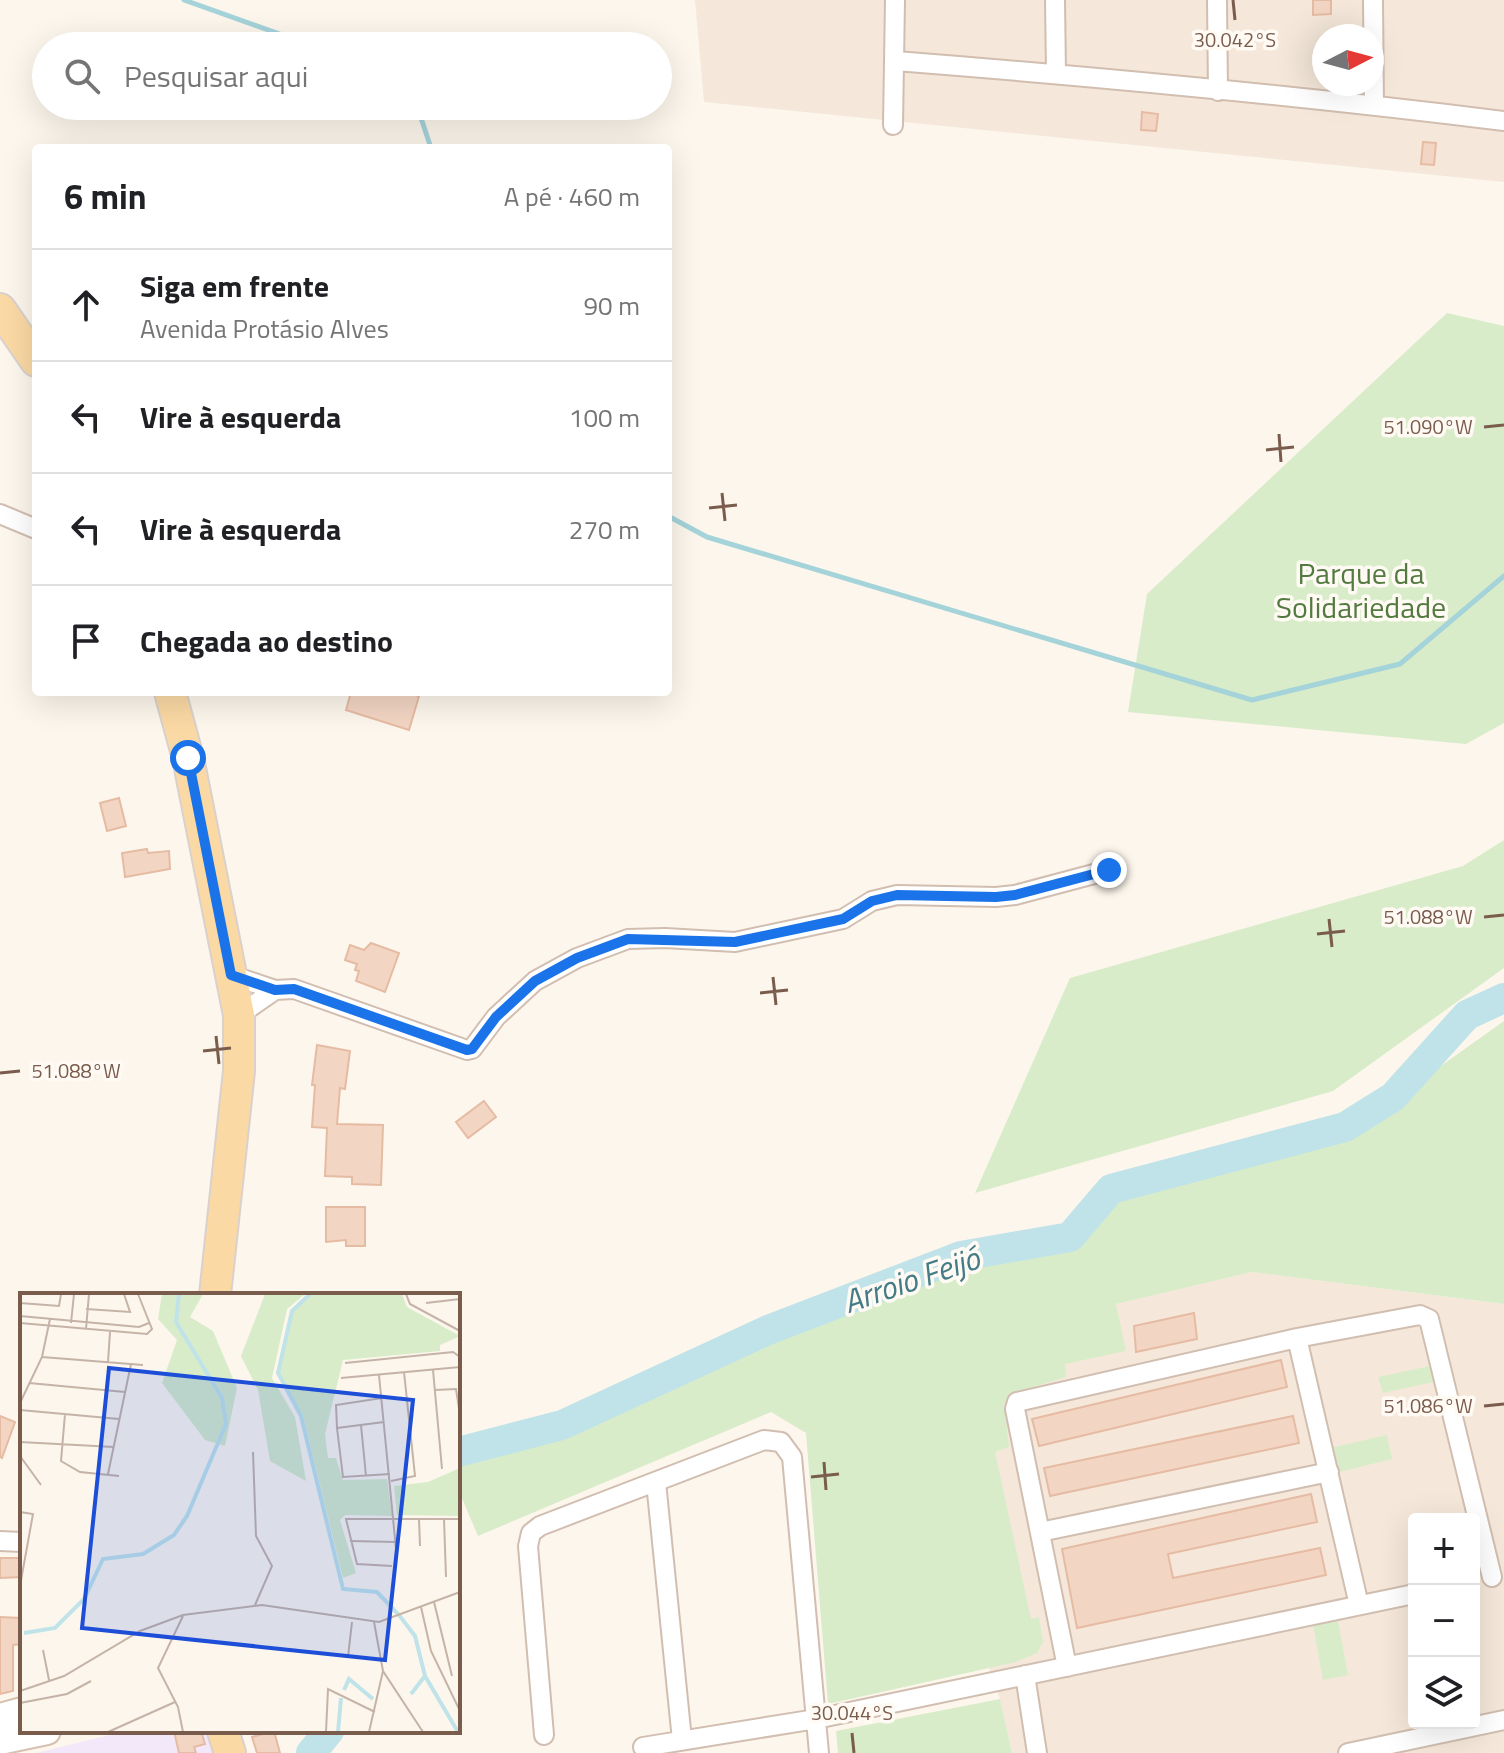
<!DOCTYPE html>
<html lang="pt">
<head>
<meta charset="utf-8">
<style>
	body { margin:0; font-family:"Titillium Web",sans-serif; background:#f6f6f6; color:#202124 }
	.controls { position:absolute; right:24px; bottom:24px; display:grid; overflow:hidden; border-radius:8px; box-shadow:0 8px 32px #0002 }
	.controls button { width:72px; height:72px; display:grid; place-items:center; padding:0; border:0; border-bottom:2px solid #e0e0e0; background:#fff; color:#202124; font:40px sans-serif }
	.compass { position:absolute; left:1312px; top:24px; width:72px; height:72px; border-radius:50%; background:#fff; box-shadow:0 8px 32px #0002; rotate:84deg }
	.stop { position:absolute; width:24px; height:24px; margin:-18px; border:6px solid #1a73e8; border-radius:50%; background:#fff }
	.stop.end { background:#1a73e8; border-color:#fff; box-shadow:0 2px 8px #0008 }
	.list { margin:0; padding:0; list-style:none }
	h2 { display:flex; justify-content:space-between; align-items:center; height:104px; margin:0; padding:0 32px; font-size:34px }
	h2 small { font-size:26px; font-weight:400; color:#757577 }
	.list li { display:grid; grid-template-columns:52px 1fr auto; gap:24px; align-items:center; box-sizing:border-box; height:112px; padding:0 32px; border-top:2px solid #e0e0e0 }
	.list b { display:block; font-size:30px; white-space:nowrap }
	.list p { margin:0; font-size:26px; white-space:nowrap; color:#757577 }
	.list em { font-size:26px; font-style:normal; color:#757577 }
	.icon { flex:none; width:44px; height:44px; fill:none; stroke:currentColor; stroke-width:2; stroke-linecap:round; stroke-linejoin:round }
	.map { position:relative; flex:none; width:1504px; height:1753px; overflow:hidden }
	.search { position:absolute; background:#fff; box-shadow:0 8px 32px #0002; left:32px; top:32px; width:640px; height:88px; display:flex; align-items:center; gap:20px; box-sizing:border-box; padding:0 28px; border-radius:44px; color:#757577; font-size:30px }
	.panel { position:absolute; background:#fff; box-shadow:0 8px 32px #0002; left:32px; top:144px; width:640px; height:552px; border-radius:8px }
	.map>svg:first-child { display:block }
</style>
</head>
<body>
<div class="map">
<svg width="1504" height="1753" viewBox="0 0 1504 1753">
	<rect width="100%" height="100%" fill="#fdf6ec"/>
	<path fill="#f5e8da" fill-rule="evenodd" d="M695,0h809v182l-800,-80zM1324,36h48v48h-48z
		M1252,1272l252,32v449h-492l-12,-54 -11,-31 -42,-312 168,-52zM1414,1519h60v204h-60z"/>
	<path fill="#f3e8fa" d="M126,1731h84l9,22h-183z"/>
	<path fill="#d8ecc9" d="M1447,313l57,13v397l-38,21 -338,-32 19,-118z
		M1504,840v128l-171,123 -358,102 95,-215 393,-112z
		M1504,1021v283l-252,-32 -136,32 10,47 -61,13 1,13 -56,17 -6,10 5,43 -14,5 36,167 8,-2 4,25 -6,11 -21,9 -188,42 -22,-271 -35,-21 -293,124 -20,-47v-32l106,-26 261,-113 134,-53 111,-21 43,-48 231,-61z
		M1430,1366l3,16 -50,11 -5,-16z
		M1387,1435l5,24 -57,14 -5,-25z
		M1338,1621l10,54 -25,5 -10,-55z
		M1000,1699l12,54h-174l-2,-22z"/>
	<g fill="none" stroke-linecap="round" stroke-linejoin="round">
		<path stroke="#a5d3da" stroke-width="5" d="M184,0l129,46
			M417,106l14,42
			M668,516l39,21 545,163 148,-36 104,-88"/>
		<path stroke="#bfe3e8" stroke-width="30" d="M458,1452l104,-27 206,-95 193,-74 109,-19 41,-48 234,-62 48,-30 74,-82 37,-17
			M311,1753l18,-22"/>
	</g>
	<path fill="#f3d5c3" stroke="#e6bba3" stroke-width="2" d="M1313,0h18v14l-18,1z
		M1142,112l16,2 -2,17 -15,-1z
		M1423,142l13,1 -2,22 -13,-1z
		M351,692h53l15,4 -10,34 -63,-20z
		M119,798l7,28 -19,5 -7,-28z
		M147,849l1,4 21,-2 1,18 -45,8 -3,-24z
		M371,943l28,10 -14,39 -29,-11 3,-10 -4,-1 2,-6 -12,-4 5,-15 14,5z
		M317,1045l33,6 -5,38 -5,-1 -3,36 46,1 -2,60 -29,-1v-7l-27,-1 2,-48 -15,-1 3,-42h-3z
		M484,1101l12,16 -28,21 -12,-16z
		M326,1207h39v39h-19v-6l-20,2z
		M1194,1313l3,26 -61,13 -2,-26z
		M1281,1360l6,27 -248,59 -7,-27z
		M0,1416l15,6 -13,36 -2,-1z
		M1293,1416l6,27 -249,53 -6,-28z
		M1311,1494l6,28 -149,32 5,24 147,-30 6,27 -249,53 -15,-79z
		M0,1558h22v19l-22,1z
		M0,1617l21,1v26l-8,1v46l-13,3z
		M174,1731h27l4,13 -11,3 2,6h-17z
		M274,1731l6,22h-23l-5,-16z"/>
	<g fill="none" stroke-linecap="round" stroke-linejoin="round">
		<g stroke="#d1beb0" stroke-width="22">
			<path id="street" d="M1055,0l1,74
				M1217,0l1,91
				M1373,0l1,105
				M896,61c203,16 406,35 608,60
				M893,125l2,-125
				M0,514l36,15
				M231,975l44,15 19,-1 173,61 5,-1 24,-32 39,-36 42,-23 51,-19 37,-1 70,4 108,-23 29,-18 25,-6 99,2 19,-2 94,-25
				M239,1015l36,-25
				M1297,1338l62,267
				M656,1482l26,258
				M1040,1532l289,-60
				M0,1541l22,1
				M1067,1667l-52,-258 2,-7 280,-64 123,-23 9,4 63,258
				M1025,1675l12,78
				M544,1735l-16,-189 3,-13 9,-7 224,-86 17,2 11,15 27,296
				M643,1747l173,-28 598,-125
				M1348,1753l156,-33"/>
		</g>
		<g stroke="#d6c0b0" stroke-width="30">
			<path id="secondary" d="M0,1717l22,-6
				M0,1741l47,-10"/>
		</g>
		<g stroke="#dad1cd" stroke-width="34">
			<path id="primary" d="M0,309l36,52
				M170,692l18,66 51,257v56l-24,224
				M223,1731l7,22"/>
		</g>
		<use href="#street" stroke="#fff" stroke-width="18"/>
		<use href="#secondary" stroke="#fff" stroke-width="26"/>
		<use href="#primary" stroke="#fbd9a5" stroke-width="30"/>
	</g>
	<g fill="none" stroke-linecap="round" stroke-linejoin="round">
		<path stroke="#1a73e8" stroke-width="10" d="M188,758l43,217 44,15 19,-1 173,61 5,-1 24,-32 39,-36 42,-23 51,-19 107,3 108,-23 29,-18 25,-6 99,2 19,-2 94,-25"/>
	</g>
	<path fill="none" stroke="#7a5c4d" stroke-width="3" d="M1233,0l2,20M1484,427l20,-2M1279,434l2,28M1266,450l28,-3M722,493l3,28M709,508l28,-3M1484,917l20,-2M1329,919l3,28M1317,934l28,-3M773,977l3,28M760,993l28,-3M216,1036l3,28M203,1051l28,-3M0,1073l20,-2M1484,1406l20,-2M824,1462l2,28M811,1477l28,-3M852,1733l2,20"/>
	<g text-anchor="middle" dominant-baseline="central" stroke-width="7" stroke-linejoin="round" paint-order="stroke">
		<g font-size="30" fill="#537a41" stroke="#fffaf3">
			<text x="1361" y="573">Parque da<tspan x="1361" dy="34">Solidariedade</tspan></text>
		</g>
		<g font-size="32" font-style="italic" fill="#437c86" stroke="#fffaf3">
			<text transform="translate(911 1279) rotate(-19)">Arroio Feijó</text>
		</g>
	</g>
	<g transform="translate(20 1293)">
		<rect width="440" height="440" fill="#fdf6ec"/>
		<path d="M142,1h41l-13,23 23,14 24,57 -12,58 -20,-6 -43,-57 15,-43 -19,-21zM245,1h40l-18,15 -15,69 23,39 11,64 -36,-20 -12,-71 -17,-34zM290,1h92l5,13 53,29 -20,9v6l-97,9 -18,74 3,24h8l7,22 44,-1 5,37 -47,-1 -5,5 16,53 -13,5 -40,-162 -25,-43 14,-62zM440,175v48l-63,-1 -3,-29 34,-4z" fill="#d8ecc9"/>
		<path fill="none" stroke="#bfe3e8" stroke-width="4" d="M290,1l-18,17 -14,62 23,43 42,173 34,3 22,23 16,21 10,40M4,340l31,-5 29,-29 19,-40 40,-5 31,-19 13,-19 39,-92 -4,-26 -46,-76 3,-28M324,397l5,-11 24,20M391,401l14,-18 33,56M318,439l3,-34"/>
		<path fill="none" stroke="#c5b3a7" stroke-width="2" d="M386,1l4,10 50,27M0,10l39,3 2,-12M406,10l34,-4M66,16l44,3 -6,-18M0,23l119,11 10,-4M0,30l127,11 5,-5 -14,-35M51,30l3,-29M66,36l3,-35M22,64l101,8M88,69l2,-30M325,70l108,-11 7,5M413,77l9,99M359,82l17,174M321,85l119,-11M9,90l96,9M415,97l21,-1 4,26M362,105l-46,7 1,23 6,49 47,-3M0,110l22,-46 8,-38M0,117l99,9M45,121l-4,47 19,11 39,4M341,132l5,51M317,135l47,-6M0,149l94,5M233,159l3,84 16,30 -17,39M0,163l21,29M88,181l23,-110M371,188l24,-5 -11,-104M0,219l13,2 -13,72M399,226l1,27M424,226l2,58M330,248l45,1M372,273l-35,-2 -11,-45h114M414,309l18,74M401,314l10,44 29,60M163,323l-25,52 20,39 5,25M354,329l9,49 40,61M23,357l6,30M328,364l4,-35M0,398l44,-15 76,-45 43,-16 79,-10 117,17 81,-30M0,410l47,-9 24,-13M88,439l67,-30M306,439l2,-43 47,23M349,439l14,-61"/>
		<path fill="#1d4ed8" fill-opacity="0.15" stroke="#1d4ed8" stroke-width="4" d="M89,75l304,32 -28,260 -303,-32z"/>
		<rect width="440" height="440" fill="none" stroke="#7a5c4d" stroke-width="4"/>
	</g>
	<g font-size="20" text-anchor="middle" fill="#7a5c4d" stroke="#fffaf3" stroke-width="7" stroke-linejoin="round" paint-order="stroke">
		<text x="1235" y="47">30.042°S</text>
		<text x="1428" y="434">51.090°W</text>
		<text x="1428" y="924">51.088°W</text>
		<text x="76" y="1078">51.088°W</text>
		<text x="1428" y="1413">51.086°W</text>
		<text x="852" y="1720">30.044°S</text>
	</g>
</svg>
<div class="controls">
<button>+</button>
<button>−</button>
<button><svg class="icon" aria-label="layers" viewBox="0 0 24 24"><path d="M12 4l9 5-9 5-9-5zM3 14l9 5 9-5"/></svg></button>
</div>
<svg class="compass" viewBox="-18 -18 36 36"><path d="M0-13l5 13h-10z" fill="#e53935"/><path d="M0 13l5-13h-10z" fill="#757577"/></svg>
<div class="stop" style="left:188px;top:758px"></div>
<div class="stop end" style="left:1109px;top:870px"></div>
<div class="search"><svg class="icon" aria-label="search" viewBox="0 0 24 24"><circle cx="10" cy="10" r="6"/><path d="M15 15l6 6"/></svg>Pesquisar aqui</div>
<section class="panel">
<h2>6 min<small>A pé · 460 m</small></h2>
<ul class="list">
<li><svg class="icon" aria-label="ahead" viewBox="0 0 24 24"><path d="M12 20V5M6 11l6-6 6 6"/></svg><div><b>Siga em frente</b><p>Avenida Protásio Alves</p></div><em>90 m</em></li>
<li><svg class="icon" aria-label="left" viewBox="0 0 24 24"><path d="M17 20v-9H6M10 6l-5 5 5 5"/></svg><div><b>Vire à esquerda</b></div><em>100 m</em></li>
<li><svg class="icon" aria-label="left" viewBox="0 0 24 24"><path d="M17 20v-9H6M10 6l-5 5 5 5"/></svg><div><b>Vire à esquerda</b></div><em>270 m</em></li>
<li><svg class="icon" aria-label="arrive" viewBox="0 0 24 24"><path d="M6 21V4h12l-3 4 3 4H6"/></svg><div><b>Chegada ao destino</b></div></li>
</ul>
</section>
</div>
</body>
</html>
